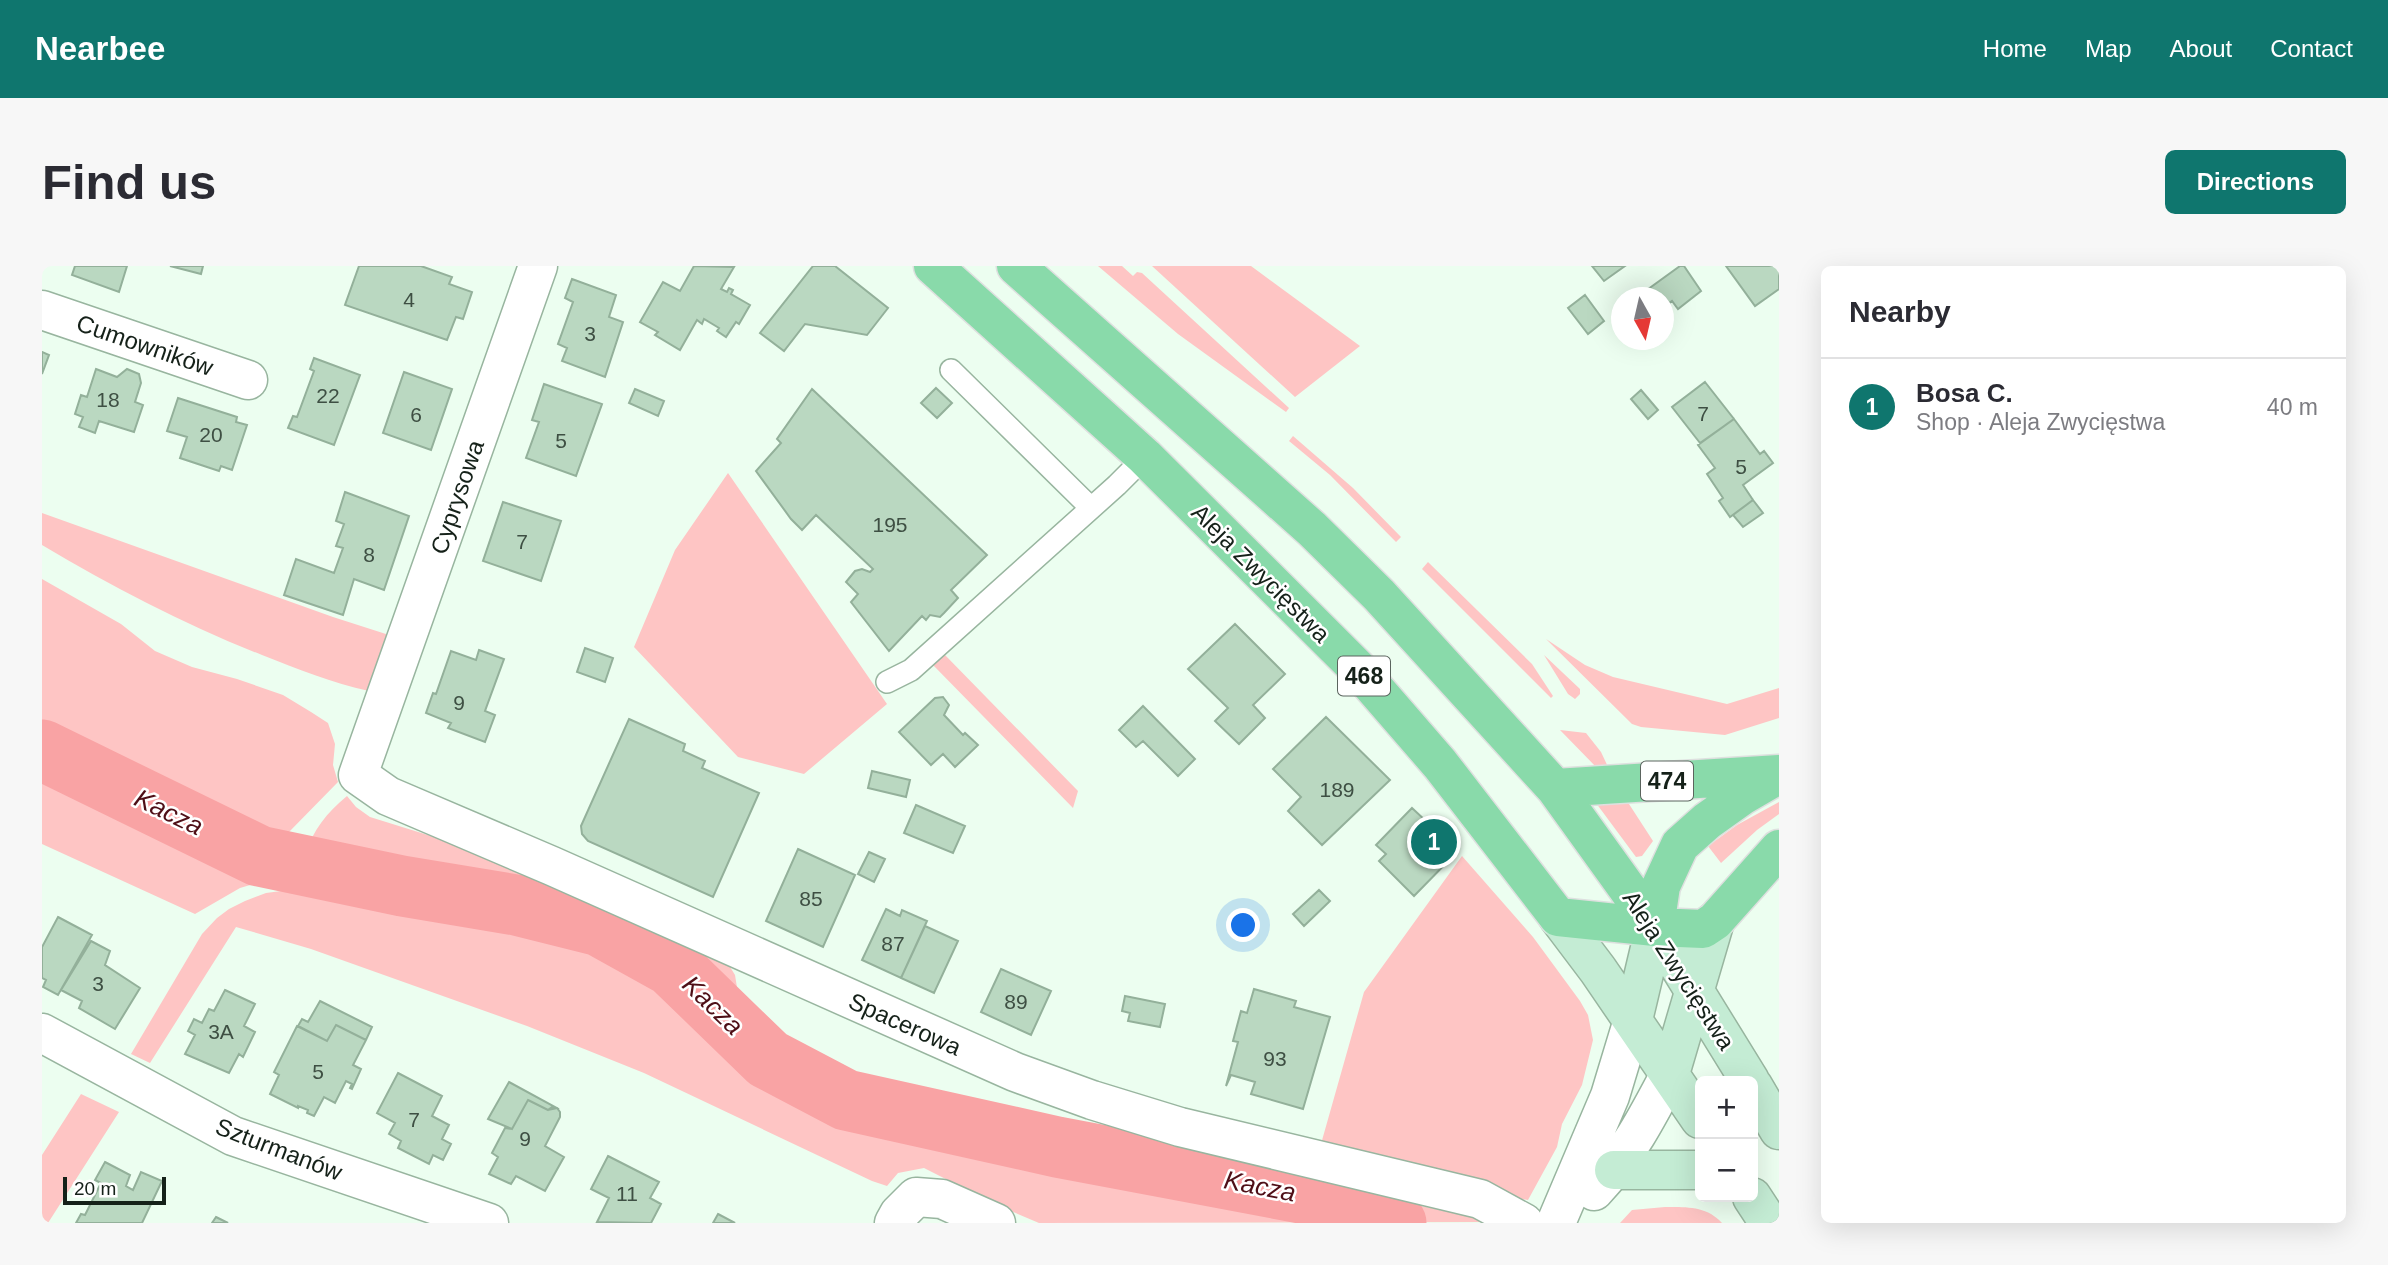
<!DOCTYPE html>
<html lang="en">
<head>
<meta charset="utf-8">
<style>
	body { margin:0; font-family:Arial,sans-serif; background:#f7f7f7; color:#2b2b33 }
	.controls { position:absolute; right:21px; bottom:21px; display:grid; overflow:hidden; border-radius:10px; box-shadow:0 7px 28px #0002 }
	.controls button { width:63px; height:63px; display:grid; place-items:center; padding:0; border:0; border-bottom:2px solid #e1e1e2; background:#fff; color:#2b2b33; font:35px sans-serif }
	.compass { position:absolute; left:1569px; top:21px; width:63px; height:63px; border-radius:50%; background:#fff; box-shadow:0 7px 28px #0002; rotate:172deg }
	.scale { position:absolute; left:21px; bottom:18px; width:103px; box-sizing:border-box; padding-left:7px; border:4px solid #152119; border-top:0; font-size:19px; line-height:24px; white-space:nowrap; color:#152119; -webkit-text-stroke:5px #fff; paint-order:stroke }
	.you { position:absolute; left:1202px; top:660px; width:24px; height:24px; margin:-18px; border:5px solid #fff; border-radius:50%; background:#1a73e8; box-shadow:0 0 0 10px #1a73e833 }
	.badge { display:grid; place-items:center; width:46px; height:46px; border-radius:50%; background:#0f766e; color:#fff; font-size:23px; font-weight:700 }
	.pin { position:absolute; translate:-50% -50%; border:4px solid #fff; box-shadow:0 2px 7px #0006 }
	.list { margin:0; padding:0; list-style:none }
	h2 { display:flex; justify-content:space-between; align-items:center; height:91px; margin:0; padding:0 28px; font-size:30px }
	h2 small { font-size:23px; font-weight:400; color:#7c7c81 }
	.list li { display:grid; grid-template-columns:46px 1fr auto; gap:21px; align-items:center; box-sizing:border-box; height:98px; padding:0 28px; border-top:2px solid #e1e1e2 }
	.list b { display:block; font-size:26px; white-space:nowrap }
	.list p { margin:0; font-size:23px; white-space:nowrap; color:#7c7c81 }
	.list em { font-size:23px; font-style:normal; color:#7c7c81 }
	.map { position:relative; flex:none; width:1737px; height:957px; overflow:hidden; border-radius:10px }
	header { display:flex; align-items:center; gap:42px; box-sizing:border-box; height:98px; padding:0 35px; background:#0f766e; color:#fff }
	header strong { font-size:33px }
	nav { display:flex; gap:38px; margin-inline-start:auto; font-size:24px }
	.intro { display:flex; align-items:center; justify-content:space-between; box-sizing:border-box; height:168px; padding:0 42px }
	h1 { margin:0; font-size:49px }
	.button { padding:18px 32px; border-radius:10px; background:#0f766e; color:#fff; font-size:24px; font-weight:700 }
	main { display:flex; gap:42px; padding:0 42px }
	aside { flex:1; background:#fff; border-radius:10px; box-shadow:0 7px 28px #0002 }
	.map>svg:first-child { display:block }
</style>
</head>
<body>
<header>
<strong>Nearbee</strong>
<nav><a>Home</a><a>Map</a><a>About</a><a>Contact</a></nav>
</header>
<div class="intro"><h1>Find us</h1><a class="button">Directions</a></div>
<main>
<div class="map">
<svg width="1737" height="957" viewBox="0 0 1737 957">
	<rect width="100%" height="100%" fill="#ecfef0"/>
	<path fill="#fec5c4" d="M1056,0h24l11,10 4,-4 5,1 147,135 -3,4 -108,-78z
		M1110,0h99l109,80 -65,51z
		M1251,170l60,52 48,49 -5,5 -66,-67 -41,-34z
		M686,207l159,231 -83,70 -66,-17 -104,-110 41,-97z
		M0,247l291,104 56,18 -20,56c-37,-8 -71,-22 -107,-36 -77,-30 -149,-68 -220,-110z
		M1386,296l104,102 21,32 -2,2 -129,-129z
		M0,313l79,45 34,27 37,16 45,12 46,16 28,17 17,11 7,21 -2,21 5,17 -49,50 -3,17c-85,-29 -164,-70 -244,-110z
		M1504,373l39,26 28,12 114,27 52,-16v30l-54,17 -84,-8 -9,-3z
		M903,389l133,136 -5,17 -140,-143z
		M1502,389l36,34v5l-5,5 -7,-5z
		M1518,464l26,3 15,19 8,17h-11z
		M0,499l92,37 91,43 25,21 23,7 -2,6 -31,9 -45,26 -153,-70z
		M305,530l9,11 14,10 61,19 85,33 211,93 8,13 5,31 11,17 -5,-2c-44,-40 -82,-78 -139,-100 -58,-22 -122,-28 -183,-39 -41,-7 -80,-17 -120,-27 10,-25 22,-42 43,-59z
		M1556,535l31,3 24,37 -11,15 -6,1 -40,-54z
		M1737,536v12l-22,16 -36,33 -13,-17 29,-21z
		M1420,590l71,81 47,64 8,14 5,25 -11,45 -20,39 -5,23 -29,53 -17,-3 -192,-46 45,-159z
		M254,605l212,40 63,17 71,31 39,40 31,39 40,34 53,28 63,22 48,13 23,-3 35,2 9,-15 38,-2 132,39 175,29 165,37 -454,1 -42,-18 -73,-37 -26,5 -11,13 -15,-5 -228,-108 -117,-47 -216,-77 -75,-22 -86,136 -19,-9 71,-120 15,-16 12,-9 16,-8 21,-8 23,-3z
		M39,828l38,18 -71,111h-6v-68z
		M1623,941c21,0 42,-1 57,16h-102l12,-13z"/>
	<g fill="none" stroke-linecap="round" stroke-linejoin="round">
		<path stroke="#f9a3a4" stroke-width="61" d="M0,484l217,106 143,30 114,19 84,21 72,40 96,93 78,41 211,47 265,50 51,15 23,11"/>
	</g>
	<path fill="#bad8c1" stroke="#93b09a" stroke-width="2" d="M33,0h52l-8,26 -47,-17z
		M128,0h33l-2,8z
		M317,0h62l31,11 -3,7 23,8 -9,27 -7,-2 -9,23 -102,-35z
		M652,0l40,1 -13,22 6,3 2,-4 4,2 -2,4 19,11 -11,19 -3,-2 -10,15 -9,-6 2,-3 -15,-9 -2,5 -5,-4 -17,30 -25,-15 3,-3 -18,-10 23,-40 17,9z
		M771,0h22l53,42 -21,27 -62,-11 -21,27 -24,-18z
		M1550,0h33l-21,15z
		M1638,0h4l17,25 -23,18 -6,-8 -8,6v-9h-22l-2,-3z
		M1684,0h53v23l-24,17z
		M530,13l44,16 -7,22 14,5 -18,55 -43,-16 5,-13 -9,-4 15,-42 -8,-4z
		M1543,29l19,26 -16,13 -20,-26z
		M0,86l7,3 -7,19z
		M272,92l46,17 -26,70 -46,-17 5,-12 4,1 17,-46 -4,-2z
		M54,103l21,8 10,-8 12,5 2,9 -6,19 8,3 -9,27 -35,-11 -4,12 -16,-6 4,-10 -8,-3 6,-19 6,2z
		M362,106l48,17 -21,61 -48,-17z
		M1663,116l29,37 -34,24 -28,-36z
		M502,118l58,20 -26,72 -50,-18 13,-36 -7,-2z
		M894,122l16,15 -15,15 -16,-15z
		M593,123l29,12 -6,15 -29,-13z
		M770,123l175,166 -36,35 7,8 -14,15 -4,4 -10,-2 -4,5 -4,-4 -33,35 -38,-49 7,-8 -12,-12 9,-11 7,-2 8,3 3,-3 -57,-54 -14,15 -11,-11 -35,-48 25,-28 -4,-4z
		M1599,124l17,20 -10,9 -17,-20z
		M136,132l59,19 -1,5 11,3 -15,45 -11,-4 -2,5 -39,-13 7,-21 -20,-6z
		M1692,153l26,35 4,-3 9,12 -30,22 10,15 -23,17 -11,-16 4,-3 -16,-24 8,-6 -17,-23z
		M303,226l64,24 -25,74 -30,-11 -11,36 -59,-20 12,-36 38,14 9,-25 -7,-2 8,-22 -8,-3z
		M1711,234l10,13 -20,14 -10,-12z
		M461,236l58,19 -20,60 -58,-20z
		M1193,358l50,50 -32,31 12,13 -26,26 -24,-23 13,-13 -40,-39z
		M543,382l28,10 -8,24 -28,-10z
		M437,384l25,9 -19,52 10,4 -10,27 -37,-14 3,-5 -25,-10 7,-20 3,1 15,-43 25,9z
		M901,431l6,8 -5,10 19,20 2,-2 13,12 -23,22 -12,-13 -12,11 -32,-33 36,-34z
		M1101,440l52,53 -17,17 -35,-35 -7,6 -17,-17z
		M1284,451l64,63 -68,65 -34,-34 13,-14 -28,-28z
		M587,453l56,25 -2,7 22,10 -3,7 57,25 -46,104 -125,-56 -6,-7 -1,-8z
		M830,505l38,9 -4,17 -38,-9z
		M874,539l49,21 -12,27 -49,-20z
		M1370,542l46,43 -44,45 -35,-35 7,-7 -10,-9z
		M756,583l57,26 -32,72 -57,-26z
		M827,586l16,7 -11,23 -16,-8z
		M1277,624l11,11 -26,25 -11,-12z
		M844,643l14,7 2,-6 25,11 -26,57 -39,-18z
		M16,651l34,18 -34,60 -15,-8 3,-7 -4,-2v-31z
		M883,660l33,15 -24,52 -33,-15z
		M49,675l19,10 -5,14 35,23 -25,41 -36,-21 3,-7 -21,-11z
		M959,703l50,22 -20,44 -50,-23z
		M1212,723l42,12 -2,6 36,10 -27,92 -52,-15 4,-12 -24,-7 -5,11 12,-44 -5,-1 8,-30 6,2z
		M183,724l30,14 -11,22 11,6 -12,25 -4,-3 -10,19 -44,-19 10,-19 -7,-4 6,-12 8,4 7,-14 5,2z
		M1083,730l40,8 -5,23 -32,-6 2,-8 -8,-2z
		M278,735l52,26 -6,13 -30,-15 -9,16 -29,-15 4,-7 6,3z
		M294,759l30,15 -13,25 8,4 -9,20 -2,-1 2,-4 -6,-3 -11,22 -11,-6 -10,19 -7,-3 1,-3 -10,-4v2l-28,-14 9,-19 -5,-3 23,-46 30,15z
		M356,807l44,23 -10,20 17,9 -7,14 9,5 -8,16 -10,-5 -4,9 -31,-16 3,-7 -12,-7 6,-11 -18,-10z
		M467,816l48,26 -9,2 -20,-10 -16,29 -24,-10z
		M486,834l20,10 4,-3 5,1 3,4v5l-15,29 19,11 -19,34 -29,-15 -5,8 -22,-10 9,-17 -6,-4 13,-25 7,1z
		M566,890l51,26 -9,16 11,6 -10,19 -54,-1 12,-24 -18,-9z
		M63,896l25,13 -4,11 7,4 8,-18 21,9 -20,42h-66l5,-9 4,1 16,-32 -6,-3z
		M676,948l17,9h-22z
		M174,951l12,6h-16z"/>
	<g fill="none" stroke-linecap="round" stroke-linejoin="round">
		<g stroke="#98b59f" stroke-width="24">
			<path id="service" d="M909,104l140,138
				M845,416l24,-12 206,-185 28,-28"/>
		</g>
		<g stroke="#98b59f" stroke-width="41">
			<path id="minor" d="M496,0l-180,509 30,21 164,70 463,206 77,28 88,27 300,72 44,24
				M0,44l206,70
				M0,767l191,103 256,87
				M852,957l5,-9 17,-17 26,2 54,24"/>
		</g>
		<g stroke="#98b59f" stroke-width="41">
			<path id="tertiary" d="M1552,925c33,-35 54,-75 76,-117
				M1514,957l54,-127 23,-76"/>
		</g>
		<g stroke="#98b59f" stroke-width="41">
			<path id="secondary" d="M1516,651l40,53 102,149
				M1613,661l95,154
				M1591,754l22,-93
				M1628,808l45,-153
				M1711,820l26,44
				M1572,904h86
				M1710,931l17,26"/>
		</g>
		<g stroke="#dee0df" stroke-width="41">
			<path id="primary" d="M891,0l212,191 211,210 84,97 118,153 97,10 48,2 12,-8 64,-72
				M974,0l296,263 67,66 176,193 100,139
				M1513,522l224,-14
				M1613,661l6,-41 19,-41 27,-24 35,-25 33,-19"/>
		</g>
		<use href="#service" stroke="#fff" stroke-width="21"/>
		<use href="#minor" stroke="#fff" stroke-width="38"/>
		<use href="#tertiary" stroke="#fff" stroke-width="38"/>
		<use href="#secondary" stroke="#c4ecd4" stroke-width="38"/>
		<use href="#primary" stroke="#89daaa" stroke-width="38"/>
	</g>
	<g text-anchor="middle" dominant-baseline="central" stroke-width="5" stroke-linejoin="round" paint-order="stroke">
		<g font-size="21" fill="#3e4f43">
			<text x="367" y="33">4</text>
			<text x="548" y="67">3</text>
			<text x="286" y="129">22</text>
			<text x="66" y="133">18</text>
			<text x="1661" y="147">7</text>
			<text x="374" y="148">6</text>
			<text x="169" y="168">20</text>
			<text x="519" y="174">5</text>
			<text x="1699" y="200">5</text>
			<text x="848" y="258">195</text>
			<text x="480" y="275">7</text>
			<text x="327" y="288">8</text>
			<text x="417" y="436">9</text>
			<text x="1295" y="523">189</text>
			<text x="769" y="632">85</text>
			<text x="851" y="677">87</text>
			<text x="56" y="717">3</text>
			<text x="974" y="735">89</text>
			<text x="179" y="765">3A</text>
			<text x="1233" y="792">93</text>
			<text x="276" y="805">5</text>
			<text x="372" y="853">7</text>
			<text x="483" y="872">9</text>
			<text x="585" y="927">11</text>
		</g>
		<g fill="#fff" stroke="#5b645e" stroke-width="2">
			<rect x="1296" y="390.5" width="52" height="39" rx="5"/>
			<rect x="1599" y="495.5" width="52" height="39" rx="5"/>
		</g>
		<g font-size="23" font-weight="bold" fill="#152119">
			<text x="1322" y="410">468</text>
			<text x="1625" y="515">474</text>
		</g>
		<g font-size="24" fill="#152119" stroke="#fff">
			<text transform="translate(103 79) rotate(19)">Cumowników</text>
			<text transform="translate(415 231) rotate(-71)">Cyprysowa</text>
			<text transform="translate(1219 307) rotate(45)">Aleja Zwycięstwa</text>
			<text transform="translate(1637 704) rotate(57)">Aleja Zwycięstwa</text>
			<text transform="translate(863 758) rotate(24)">Spacerowa</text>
			<text transform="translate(237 883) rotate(21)">Szturmanów</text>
		</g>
		<g font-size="26" font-style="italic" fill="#4f0f17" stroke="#fff">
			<text transform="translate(127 546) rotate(26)">Kacza</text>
			<text transform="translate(671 739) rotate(44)">Kacza</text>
			<text transform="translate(1218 920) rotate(11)">Kacza</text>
		</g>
	</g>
</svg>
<div class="controls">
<button>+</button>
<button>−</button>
</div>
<svg class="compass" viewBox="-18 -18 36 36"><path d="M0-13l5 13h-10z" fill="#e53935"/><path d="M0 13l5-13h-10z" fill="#7c7c81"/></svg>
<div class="scale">20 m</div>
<div class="you"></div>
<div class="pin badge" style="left:1392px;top:576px">1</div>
</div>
<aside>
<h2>Nearby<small></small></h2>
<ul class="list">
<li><span class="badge">1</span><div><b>Bosa C.</b><p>Shop · Aleja Zwycięstwa</p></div><em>40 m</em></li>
</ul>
</aside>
</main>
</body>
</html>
